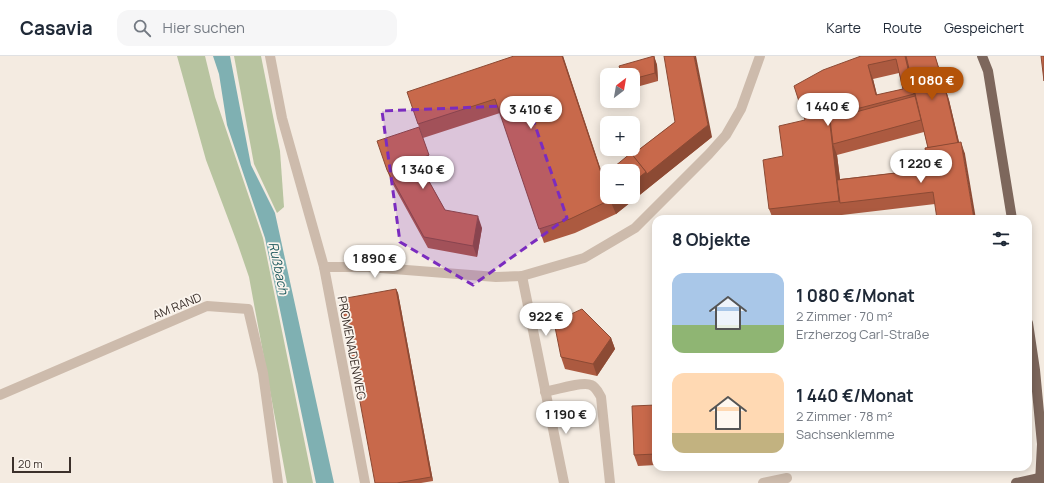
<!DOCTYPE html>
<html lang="de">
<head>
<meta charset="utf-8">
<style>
	body { margin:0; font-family:Manrope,sans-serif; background:#f6f6f7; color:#1f2937; height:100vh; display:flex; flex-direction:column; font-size:15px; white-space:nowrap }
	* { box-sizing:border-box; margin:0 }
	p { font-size:13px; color:#747a83 }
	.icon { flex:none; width:22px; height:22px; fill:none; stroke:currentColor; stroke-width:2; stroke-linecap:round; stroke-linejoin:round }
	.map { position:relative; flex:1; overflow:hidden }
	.details { position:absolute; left:652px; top:159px; width:380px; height:256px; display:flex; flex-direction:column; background:#fff; border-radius:12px; box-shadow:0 2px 10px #0003 }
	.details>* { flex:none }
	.needle { width:26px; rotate:31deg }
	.tools { position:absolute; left:600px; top:12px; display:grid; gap:8px }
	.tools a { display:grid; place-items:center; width:40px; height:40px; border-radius:8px; background:#fff; box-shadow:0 2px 10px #0003; font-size:20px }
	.scale { position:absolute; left:12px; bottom:10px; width:59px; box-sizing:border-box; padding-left:4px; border:2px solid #3b302b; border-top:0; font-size:11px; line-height:14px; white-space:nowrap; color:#3b302b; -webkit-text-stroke:3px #fbf5ee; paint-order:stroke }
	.price { position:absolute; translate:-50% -34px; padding:0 9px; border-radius:14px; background:#fff; color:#222; font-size:13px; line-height:26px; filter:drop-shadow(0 1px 2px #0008) }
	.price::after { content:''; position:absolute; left:50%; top:24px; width:12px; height:9px; margin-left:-6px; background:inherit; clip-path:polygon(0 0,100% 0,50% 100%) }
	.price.active { background:#b45309; color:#fff }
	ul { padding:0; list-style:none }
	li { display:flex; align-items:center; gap:12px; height:100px; padding:0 20px }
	li span { display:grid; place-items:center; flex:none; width:112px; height:80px; border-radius:12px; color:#555 }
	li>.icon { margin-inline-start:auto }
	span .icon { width:48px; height:48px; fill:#fffc; stroke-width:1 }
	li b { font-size:17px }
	h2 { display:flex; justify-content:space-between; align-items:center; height:48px; padding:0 20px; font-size:17px }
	header { display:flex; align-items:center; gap:24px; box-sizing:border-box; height:56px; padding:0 20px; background:#fff; border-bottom:1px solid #e0e1e3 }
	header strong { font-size:19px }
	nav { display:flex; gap:22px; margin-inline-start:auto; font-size:14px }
	.search { width:280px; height:36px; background:#f6f6f7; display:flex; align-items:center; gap:10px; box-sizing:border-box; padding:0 14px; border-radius:12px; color:#747a83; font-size:15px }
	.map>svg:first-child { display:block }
	.green { fill:#b8c4a0 }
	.water { fill:#7fb0b2 }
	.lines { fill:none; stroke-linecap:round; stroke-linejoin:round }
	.minor { stroke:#cdbbac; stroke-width:10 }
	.major { stroke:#7d675c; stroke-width:10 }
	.wall { fill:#ac5a40; fill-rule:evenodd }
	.shaded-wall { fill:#8c4a34 }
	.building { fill:#c8694b; stroke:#8c4a34; fill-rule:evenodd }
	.marked { fill:#7b2cbf; fill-opacity:0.2; stroke:#7b2cbf; stroke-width:3; stroke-dasharray:8 5; stroke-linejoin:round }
	.labels { text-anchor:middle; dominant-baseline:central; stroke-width:3.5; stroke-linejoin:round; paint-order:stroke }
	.street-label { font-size:12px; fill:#3b302b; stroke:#fbf5ee }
	.water-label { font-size:13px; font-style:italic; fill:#1f5a5e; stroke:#fbf5ee }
</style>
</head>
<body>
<header>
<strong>Casavia</strong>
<div class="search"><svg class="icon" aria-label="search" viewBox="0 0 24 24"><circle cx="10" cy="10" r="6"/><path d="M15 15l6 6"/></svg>Hier suchen</div>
<nav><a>Karte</a><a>Route</a><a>Gespeichert</a></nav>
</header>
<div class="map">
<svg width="1044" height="427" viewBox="0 0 1044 427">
	<rect width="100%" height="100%" fill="#f4ebe1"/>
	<g class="green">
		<polygon points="177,0 205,0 215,41 263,182 313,427 287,427 249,221 238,189 206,104"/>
		<polygon points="234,0 261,0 280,95 284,151 277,157 254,108"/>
	</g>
	<polygon class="water" points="213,0 230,0 251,109 275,157 334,427 316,427 265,182 227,69 219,18"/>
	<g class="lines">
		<g class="minor">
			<polyline points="270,0 282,62 324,211 365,427"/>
			<polyline points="324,211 368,211 496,221 522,220 584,202 635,172 709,98 726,79 741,53 760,0"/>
			<polyline points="522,220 564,427"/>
			<path d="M545 336C555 334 583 325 591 329 596 331 598 336 601 341L610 427"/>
			<polyline points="0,339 207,250 248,253 263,317 278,427"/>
			<polyline points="763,427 787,422"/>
		</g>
		<g class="major">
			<polyline points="982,0 988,15 1012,163"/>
			<polyline points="1028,267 1035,314 1042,388 1040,427"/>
			<polyline points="1016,427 1044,421"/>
		</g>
	</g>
	<g class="wall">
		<polygon points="563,0 603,120 632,99 675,66 712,81 616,158 575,177 544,187 500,57 423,82 418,68"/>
		<polygon points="654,0 657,9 658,25 633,32 633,19"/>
		<path d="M861 0H935L949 44 959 87 965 98 935 148 808 163H773L769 153 783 100 805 64ZM899 17 903 33 877 39 873 23ZM924 76 928 92 929 113 840 123 837 99Z"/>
		<polygon points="419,71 433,111 423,114 445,154 482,172 477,201 428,192 391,125 387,114"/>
		<polygon points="396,233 398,237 433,425 421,427 375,427"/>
		<polygon points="611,282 615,293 597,320 565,313 561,301"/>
		<polygon points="656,349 656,409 638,410 634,399"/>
	</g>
	<g class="shaded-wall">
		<polygon points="562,0 563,0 607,133 602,120"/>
		<polygon points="654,0 657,9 658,25 655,17"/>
		<polygon points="694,0 696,0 712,81 616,158 610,144 614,141 633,141 633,126 708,69"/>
		<polygon points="905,0 907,0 925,76 921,64"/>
		<polygon points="935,0 949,44 962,98 959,90"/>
		<polygon points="868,9 873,23 879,47 876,39"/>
		<polygon points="829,60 834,74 833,88 837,99 843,147 840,147 839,145"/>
		<polygon points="961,86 965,98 976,163 974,163"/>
		<polygon points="478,160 482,172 477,201 473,190"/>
		<polygon points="396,233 398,237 433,425 431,421"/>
		<polygon points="611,282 615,293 597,320 593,308"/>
	</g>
	<g class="building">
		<polygon points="514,0 562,0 602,120 607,117 607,141 614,141 610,144 570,163 539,173 495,43 418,68 407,36"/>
		<polygon points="654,0 655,17 633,23 633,19 622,19 619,10"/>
		<polygon points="664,0 694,0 708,69 647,118 646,116 632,99 675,66"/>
		<path d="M861 0H905L914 38 829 60 839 145 769 153 763 104 783 100 779 70 805 64 794 30 823 14ZM896 3 903 33 876 39 868 9Z"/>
		<polygon points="906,0 935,0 946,36 958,87 928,92"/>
		<polygon points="1041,0 1044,0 1044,25"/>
		<polygon points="915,40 921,64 833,88 830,63"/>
		<polygon points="419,71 429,99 417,104 445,154 478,160 473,190 424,181 387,114 377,85"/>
		<polygon points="961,86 974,163 937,163 933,136 840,147 837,124 929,113 925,92"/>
		<polygon points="631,97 646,116 633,126 633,115 609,115"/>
		<polygon points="396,233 431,421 397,427 375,427 341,243"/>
		<polygon points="582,253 611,282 593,308 561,301 554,266"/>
		<polygon points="656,349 656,398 634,399 632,350"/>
	</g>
	<path class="marked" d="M528 49 567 162 473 229 400 186 382 55Z"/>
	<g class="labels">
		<g class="street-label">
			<text transform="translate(177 250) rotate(-22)">AM RAND</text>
			<text transform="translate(352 292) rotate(79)">PROMENADENWEG</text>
		</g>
		<g class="water-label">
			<text transform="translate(279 212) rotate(78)">Rußbach</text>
		</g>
	</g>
</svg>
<div class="tools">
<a><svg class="needle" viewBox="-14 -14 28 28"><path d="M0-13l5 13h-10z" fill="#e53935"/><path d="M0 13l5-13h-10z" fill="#747a83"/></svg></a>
<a>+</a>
<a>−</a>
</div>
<div class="scale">20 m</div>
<b class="price active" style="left:932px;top:45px">1 080 €</b>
<b class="price" style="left:828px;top:71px">1 440 €</b>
<b class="price" style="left:531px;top:74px">3 410 €</b>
<b class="price" style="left:921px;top:128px">1 220 €</b>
<b class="price" style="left:423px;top:134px">1 340 €</b>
<b class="price" style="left:375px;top:223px">1 890 €</b>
<b class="price" style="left:546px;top:281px">922 €</b>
<b class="price" style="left:566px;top:379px">1 190 €</b>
<section class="details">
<h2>8 Objekte<svg class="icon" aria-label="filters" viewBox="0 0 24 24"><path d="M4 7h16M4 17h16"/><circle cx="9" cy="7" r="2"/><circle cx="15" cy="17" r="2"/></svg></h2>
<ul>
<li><span style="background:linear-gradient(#a9c7e8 65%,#8fb573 0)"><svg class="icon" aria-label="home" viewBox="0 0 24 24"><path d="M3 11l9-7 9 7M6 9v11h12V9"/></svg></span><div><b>1 080 €/Monat</b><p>2 Zimmer · 70 m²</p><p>Erzherzog Carl-Straße</p></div></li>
<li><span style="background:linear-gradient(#ffd9b3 75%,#c2b280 0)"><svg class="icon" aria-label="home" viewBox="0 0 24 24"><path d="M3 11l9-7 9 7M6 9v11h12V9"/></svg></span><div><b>1 440 €/Monat</b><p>2 Zimmer · 78 m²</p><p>Sachsenklemme</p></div></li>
</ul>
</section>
</div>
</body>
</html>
